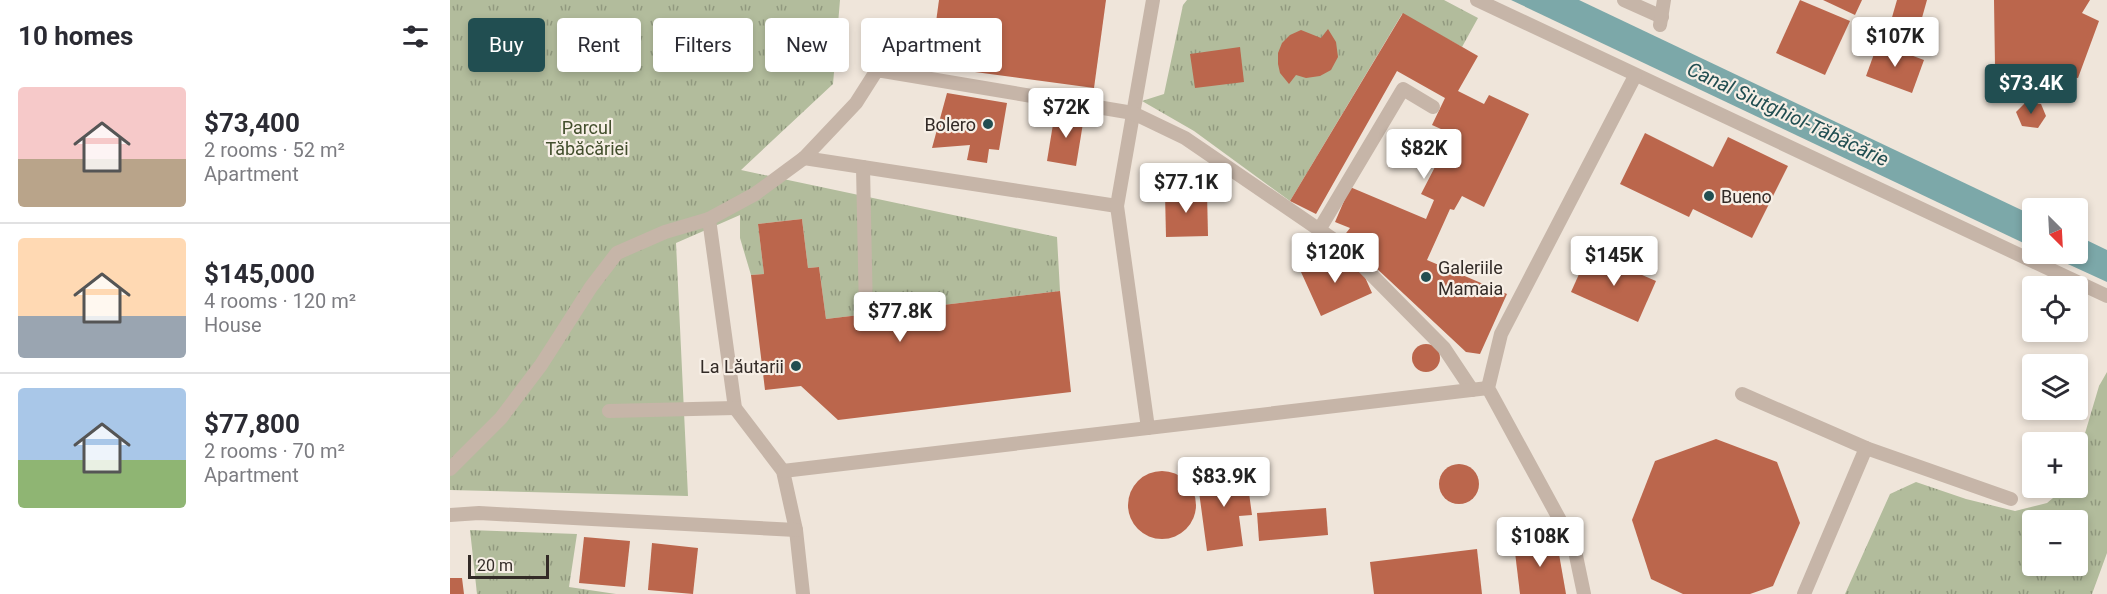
<!DOCTYPE html>
<html lang="en">
<head>
<meta charset="utf-8">
<style>
	body { margin:0; font-family:Roboto,sans-serif; background:#f2f2f3; color:#2b2b33; height:100vh; display:flex; flex-direction:column; font-size:22px; white-space:nowrap }
	* { box-sizing:border-box; margin:0 }
	p { font-size:20px; color:#7c7c81 }
	.icon { flex:none; width:33px; height:33px; fill:none; stroke:currentColor; stroke-width:2; stroke-linecap:round; stroke-linejoin:round }
	.map { position:relative; flex:1; overflow:hidden }
	.drawer { display:flex; flex-direction:column; background:#fff; width:450px }
	.drawer>* { flex:none }
	.hud { position:absolute; left:18px; top:18px; width:570px; height:54px; display:flex; gap:12px }
	.needle { width:39px; rotate:156deg }
	.fabs { position:absolute; left:1572px; top:198px; display:grid; gap:12px }
	.fabs a { display:grid; place-items:center; width:66px; height:66px; border-radius:6px; background:#fff; box-shadow:0 3px 9px #0003; font-size:30px }
	.scale { position:absolute; left:18px; bottom:15px; width:81px; box-sizing:border-box; padding-left:6px; border:3px solid #332b27; border-top:0; font-size:16px; line-height:21px; white-space:nowrap; color:#332b27; -webkit-text-stroke:4px #f7efe6; paint-order:stroke }
	.price { position:absolute; translate:-50% -51px; padding:0 14px; border-radius:6px; background:#fff; color:#222; font-size:20px; line-height:39px; filter:drop-shadow(0 2px 3px #0008) }
	.price::after { content:''; position:absolute; left:50%; top:36px; width:18px; height:14px; margin-left:-9px; background:inherit; clip-path:polygon(0 0,100% 0,50% 100%) }
	.price.selected { background:#214e51; color:#fff }
	ul { padding:0; list-style:none }
	li { display:flex; align-items:center; gap:18px; height:150px; padding:0 18px }
	li+li { border-top:2px solid #e1e1e2 }
	li span { display:grid; place-items:center; flex:none; width:168px; height:120px; border-radius:6px; color:#555 }
	li>.icon { margin-inline-start:auto }
	span .icon { width:72px; height:72px; fill:#fffc; stroke-width:1 }
	li b { font-size:26px }
	h2 { display:flex; justify-content:space-between; align-items:center; height:72px; padding:0 18px; font-size:26px }
	.chip { padding:0 21px; border-radius:6px; background:#fff; box-shadow:0 3px 9px #0003; font-size:21px; line-height:54px }
	.chip.selected { background:#214e51; color:#fff }
	main { display:flex; flex:1; min-height:0 }
	.map>svg:first-child { display:block }
	.grass { fill:url(#grass-tufts); fill-rule:evenodd }
	.water { fill:#7ca8a9 }
	.building { fill:#bb664c }
	.lines { fill:none; stroke-linecap:round; stroke-linejoin:round }
	.service { stroke:#c6b5a8; stroke-width:14 }
	.poi-dot { fill:#214e51; stroke:#f7efe6; stroke-width:2 }
	.labels { text-anchor:middle; dominant-baseline:central; stroke-width:4.5; stroke-linejoin:round; paint-order:stroke }
	.poi-label { font-size:18px; fill:#332b27; stroke:#f7efe6; text-anchor:end }
	.park-label { font-size:18px; fill:#434f2d; stroke:#f7efe6 }
	.water-label { font-size:20px; font-style:italic; fill:#214e51; stroke:#f7efe6 }
</style>
</head>
<body>
<main>
<section class="drawer">
<h2>10 homes<svg class="icon" aria-label="filters" viewBox="0 0 24 24"><path d="M4 7h16M4 17h16"/><circle cx="9" cy="7" r="2"/><circle cx="15" cy="17" r="2"/></svg></h2>
<ul>
<li><span style="background:linear-gradient(#f6c9c9 60%,#b9a48a 0)"><svg class="icon" aria-label="home" viewBox="0 0 24 24"><path d="M3 11l9-7 9 7M6 9v11h12V9"/></svg></span><div><b>$73,400</b><p>2 rooms · 52 m²</p><p>Apartment</p></div></li>
<li><span style="background:linear-gradient(#ffd9b3 65%,#9aa5b1 0)"><svg class="icon" aria-label="home" viewBox="0 0 24 24"><path d="M3 11l9-7 9 7M6 9v11h12V9"/></svg></span><div><b>$145,000</b><p>4 rooms · 120 m²</p><p>House</p></div></li>
<li><span style="background:linear-gradient(#a9c7e8 60%,#8fb573 0)"><svg class="icon" aria-label="home" viewBox="0 0 24 24"><path d="M3 11l9-7 9 7M6 9v11h12V9"/></svg></span><div><b>$77,800</b><p>2 rooms · 70 m²</p><p>Apartment</p></div></li>
</ul>
</section>
<div class="map">
<svg width="1657" height="594" viewBox="0 0 1657 594">
	<defs>
		<pattern id="grass-tufts" width="24" height="20" patternUnits="userSpaceOnUse" patternTransform="scale(1.5)"><rect width="24" height="20" fill="#b2bc9c"/><path d="M3 7l-1-3M5 7V3M7 7l1-3M15 17l-1-3M17 17v-4M19 17l1-3" fill="none" stroke="#91997f"/></pattern>
	</defs>
	<rect width="100%" height="100%" fill="#efe5da"/>
	<g class="grass">
		<polygon points="0,0 390,0 383,84 291,170 607,237 610,291 376,319 369,267 358,268 352,219 308,224 314,274 301,275 290,238 290,215 226,243 238,496 0,490"/>
		<polygon points="737,0 994,0 1028,18 1012,47 952,14 840,201 744,131 692,101 714,94 733,5"/>
		<path d="M1657 372V553L1642 594H1395L1440 494 1466 482 1516 499 1565 511 1597 503 1615 488H1628V457L1649 386ZM1582 520H1628V566H1582Z"/>
		<polygon points="20,530 127,534 119,587 166,594 27,594"/>
	</g>
	<g class="water">
		<polygon points="1061,0 1129,0 1582,215 1582,247"/>
		<polygon points="1628,236 1657,250 1657,282 1596,254 1628,254"/>
	</g>
	<g class="building">
		<polygon points="489,0 656,0 644,88 480,66"/>
		<polygon points="1350,0 1400,21 1375,75 1326,53"/>
		<polygon points="1373,0 1412,0 1405,15"/>
		<polygon points="1447,0 1477,0 1464,46 1436,38"/>
		<polygon points="1544,0 1640,0 1632,13 1649,21 1628,78 1545,66"/>
		<polygon points="953,13 1028,56 1008,91 1034,104 1039,95 1079,114 1034,207 1012,196 1004,210 1000,209 977,260 1057,294 1030,354 1016,352 893,237 900,228 885,222 900,187 976,219 984,200 971,194 1002,134 982,125 995,98 947,71 866,214 840,201"/>
		<polygon points="878,29 886,42 888,57 881,70 870,76 856,78 846,75 839,84 830,73 828,64 828,53 832,43 840,35 851,30 871,38"/>
		<polygon points="1428,43 1474,60 1462,93 1416,76"/>
		<polygon points="790,47 794,82 745,88 740,54"/>
		<polygon points="497,93 557,103 549,150 539,149 537,163 517,160 520,145 482,148"/>
		<polygon points="1576,102 1591,104 1596,116 1588,128 1572,126 1566,112"/>
		<polygon points="605,112 634,117 626,166 597,161"/>
		<polygon points="1195,133 1263,167 1278,137 1338,166 1302,238 1243,209 1239,217 1170,184"/>
		<polygon points="757,192 758,236 716,237 715,193"/>
		<polygon points="352,219 358,268 369,267 376,319 610,291 621,392 388,420 351,386 315,390 301,275 314,274 308,224"/>
		<polygon points="883,249 891,266 900,271 910,266 922,293 871,316 851,272 874,262 870,255"/>
		<polygon points="1139,252 1206,281 1188,322 1121,292"/>
		<circle cx="976" cy="358" r="14"/>
		<polygon points="1266,439 1327,462 1350,523 1323,586 1300,594 1233,594 1201,579 1182,520 1205,461"/>
		<circle cx="1009" cy="484" r="20"/>
		<polygon points="796,471 802,515 789,516 793,546 757,551 747,477"/>
		<circle cx="712" cy="505" r="34"/>
		<polygon points="876,508 878,535 809,541 807,513"/>
		<polygon points="134,537 180,541 175,587 129,583"/>
		<polygon points="1106,537 1116,594 1070,594 1064,544"/>
		<polygon points="202,543 248,548 243,594 198,590"/>
		<polygon points="1027,549 1032,594 924,594 920,562"/>
		<polygon points="0,578 12,578 14,594 0,594"/>
	</g>
	<g class="lines">
		<g class="service">
			<polyline points="1027,0 1657,296"/>
			<polyline points="1174,0 1212,17"/>
			<polyline points="1210,25 1214,0"/>
			<polyline points="354,158 667,206"/>
			<polyline points="413,167 416,314"/>
			<polyline points="259,219 285,408 333,471 346,530 353,594"/>
			<polyline points="869,230 953,89 983,107"/>
			<polyline points="1292,394 1416,448 1561,499"/>
			<polyline points="159,411 285,408"/>
			<polyline points="698,428 667,206 703,0"/>
			<polyline points="0,469 51,418 91,365 141,287 167,253 215,232 259,219 305,194 354,158 406,103 427,70 683,113 735,138 893,246 994,348 1022,390"/>
			<polyline points="333,471 1038,388"/>
			<polyline points="0,515 29,513 346,530"/>
			<polyline points="1134,594 1124,546 1038,388 1051,334 1185,76"/>
			<polyline points="1354,594 1416,448"/>
		</g>
	</g>
	<g class="poi-dot">
		<circle cx="538" cy="124" r="6"/>
		<circle cx="1259" cy="196" r="6"/>
		<circle cx="976" cy="277" r="6"/>
		<circle cx="346" cy="366" r="6"/>
	</g>
	<g class="labels">
		<g class="poi-label">
			<text x="526" y="124">Bolero</text>
			<text x="1271" y="196" text-anchor="start">Bueno</text>
			<text x="988" y="267" text-anchor="start">Galeriile<tspan x="988" dy="21">Mamaia</tspan></text>
			<text x="334" y="366">La Lăutarii</text>
		</g>
		<g class="park-label">
			<text x="137" y="127">Parcul<tspan x="137" dy="21">Tăbăcăriei</tspan></text>
		</g>
		<g class="water-label">
			<text transform="translate(1338 114) rotate(25)">Canal Siutghiol-Tăbăcărie</text>
		</g>
	</g>
</svg>
<div class="fabs">
<a><svg class="needle" viewBox="-14 -14 28 28"><path d="M0-13l5 13h-10z" fill="#e53935"/><path d="M0 13l5-13h-10z" fill="#7c7c81"/></svg></a>
<a><svg class="icon" aria-label="locate" viewBox="0 0 24 24"><circle cx="12" cy="12" r="6"/><path d="M12 2v4M12 18v4M2 12h4M18 12h4"/></svg></a>
<a><svg class="icon" aria-label="layers" viewBox="0 0 24 24"><path d="M12 4l9 5-9 5-9-5zM3 14l9 5 9-5"/></svg></a>
<a>+</a>
<a>−</a>
</div>
<div class="scale">20 m</div>
<b class="price" style="left:1445px;top:68px">$107K</b>
<b class="price selected" style="left:1581px;top:115px">$73.4K</b>
<b class="price" style="left:616px;top:139px">$72K</b>
<b class="price" style="left:974px;top:180px">$82K</b>
<b class="price" style="left:736px;top:214px">$77.1K</b>
<b class="price" style="left:885px;top:284px">$120K</b>
<b class="price" style="left:1164px;top:287px">$145K</b>
<b class="price" style="left:450px;top:343px">$77.8K</b>
<b class="price" style="left:774px;top:508px">$83.9K</b>
<b class="price" style="left:1090px;top:568px">$108K</b>
<div class="hud">
<a class="chip selected">Buy</a>
<a class="chip">Rent</a>
<a class="chip">Filters</a>
<a class="chip">New</a>
<a class="chip">Apartment</a>
</div>
</div>
</main>
</body>
</html>
